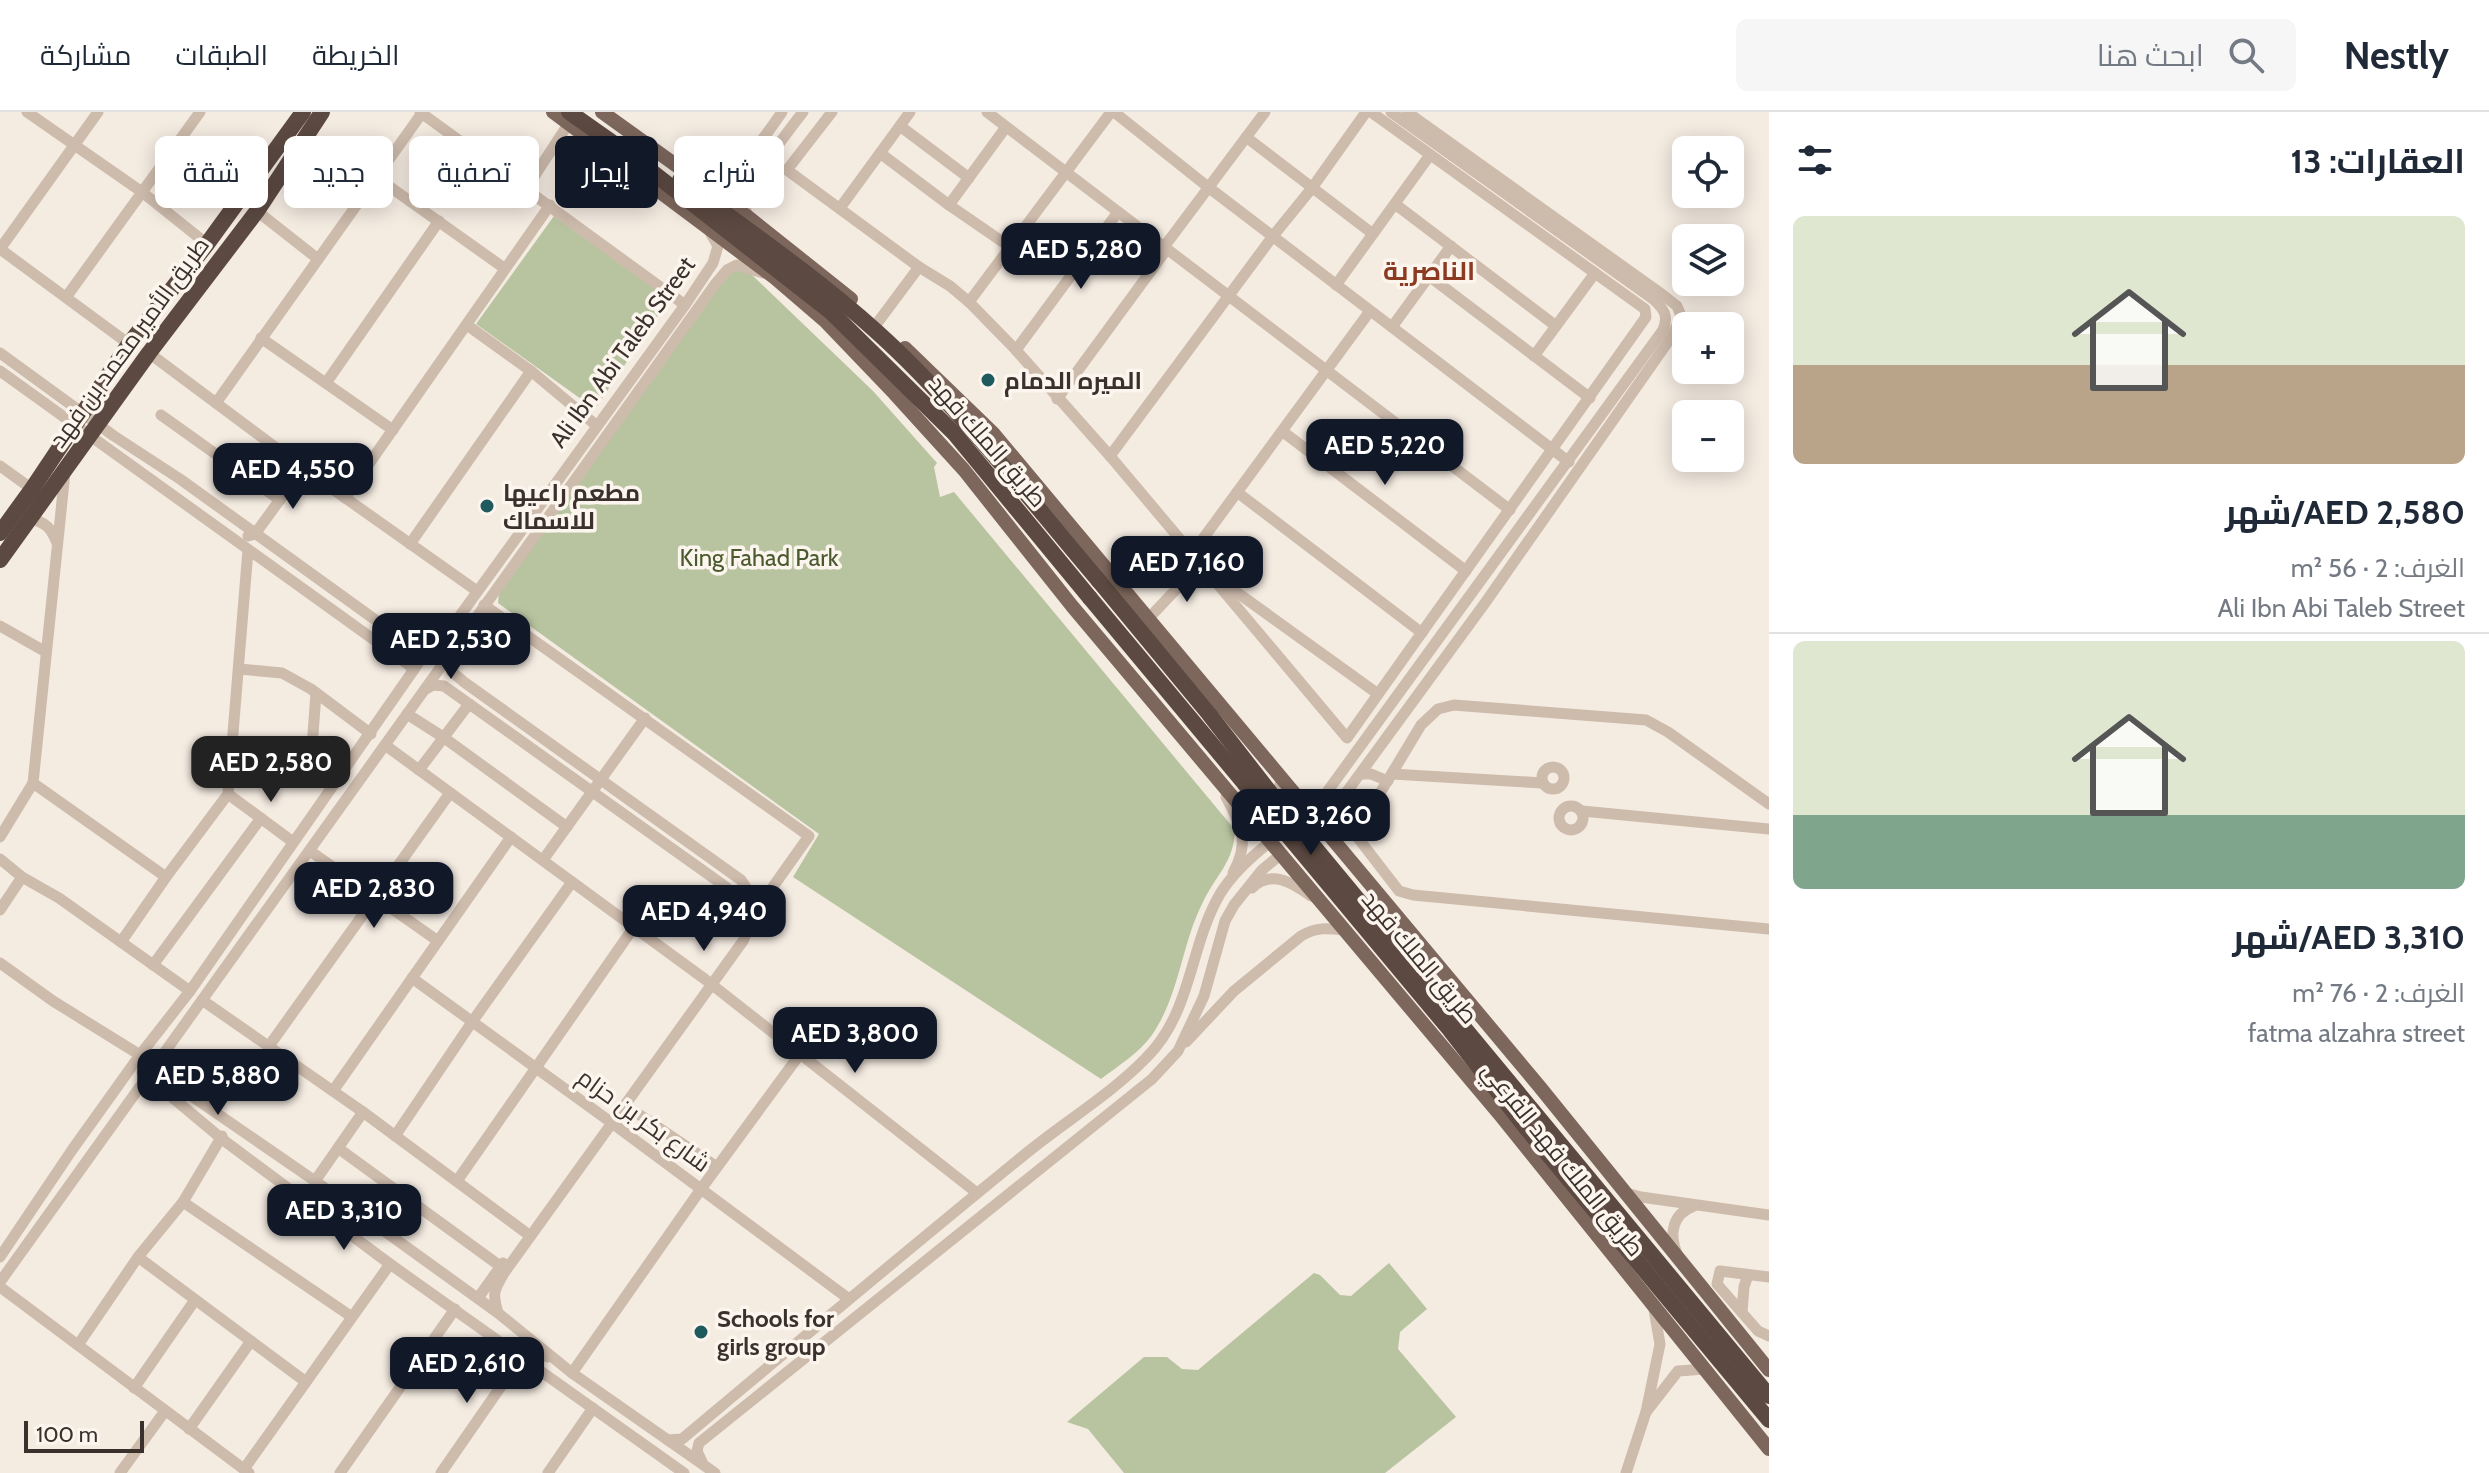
<!DOCTYPE html>
<html lang="ar">
<head>
<meta charset="utf-8">
<style>
	body { margin:0; font-family:Cabin,Cairo,sans-serif; background:#f6f6f7; color:#1f2937; direction:rtl; height:100vh; display:flex; flex-direction:column; font-size:30px; white-space:nowrap }
	* { box-sizing:border-box; margin:0 }
	p { font-size:26px; color:#747a83 }
	.icon { flex:none; width:44px; height:44px; fill:none; stroke:currentColor; stroke-width:2; stroke-linecap:round; stroke-linejoin:round }
	.map { position:relative; flex:1; overflow:hidden; direction:ltr }
	.drawer { display:flex; flex-direction:column; background:#fff; width:720px }
	.drawer>* { flex:none }
	.guide { position:absolute; left:24px; top:24px; width:760px; height:72px; direction:rtl; display:flex; gap:16px }
	.fabs { position:absolute; left:1672px; top:24px; display:grid; gap:16px }
	.fabs a { display:grid; place-items:center; width:72px; height:72px; border-radius:12px; background:#fff; box-shadow:0 4px 20px #0003; font-size:40px }
	.scale { position:absolute; left:24px; bottom:20px; width:120px; box-sizing:border-box; padding-left:8px; border:4px solid #3b302b; border-top:0; font-size:22px; line-height:28px; white-space:nowrap; color:#3b302b; -webkit-text-stroke:6px #fbf5ee; paint-order:stroke }
	.price { position:absolute; translate:-50% -68px; padding:0 18px; border-radius:16px; background:#111827; color:#fff; font-size:26px; line-height:52px; filter:drop-shadow(0 2px 4px #0008) }
	.price::after { content:''; position:absolute; left:50%; top:48px; width:24px; height:18px; margin-left:-12px; background:inherit; clip-path:polygon(0 0,100% 0,50% 100%) }
	.price.on { background:#222; color:#fff }
	ul { padding:0; list-style:none }
	li { display:grid; align-content:center; gap:16px; height:424px; padding:0 24px }
	li+li { border-top:2px solid #e0e1e3 }
	li span { display:grid; place-items:center; height:248px; border-radius:12px; color:#555 }
	li>.icon { margin-inline-start:auto }
	span .icon { width:144px; height:144px; fill:#fffc; stroke-width:1 }
	li b { font-size:34px }
	h2 { display:flex; justify-content:space-between; align-items:center; height:96px; padding:0 24px; font-size:34px }
	.pill { padding:0 28px; border-radius:12px; background:#fff; box-shadow:0 4px 20px #0003; font-size:28px; line-height:72px }
	.pill.on { background:#111827; color:#fff }
	header { display:flex; align-items:center; gap:48px; box-sizing:border-box; height:112px; padding:0 40px; background:#fff; border-bottom:2px solid #e0e1e3 }
	header strong { font-size:38px }
	nav { display:flex; gap:44px; margin-inline-start:auto; font-size:28px }
	.search { width:560px; height:72px; background:#f6f6f7; display:flex; align-items:center; gap:20px; box-sizing:border-box; padding:0 28px; border-radius:12px; color:#747a83; font-size:30px }
	main { display:flex; flex:1; min-height:0 }
	.map>svg:first-child { display:block }
	.green { fill:#b8c4a0 }
	.lines { fill:none; stroke-linecap:round; stroke-linejoin:round }
	.minor { stroke:#cdbbac; stroke-width:11 }
	.major { stroke:#7d675c; stroke-width:14 }
	.highway { stroke:#5c4a42; stroke-width:16 }
	.highway-bridge { stroke:#5c4a42; stroke-width:16 }
	.poi-dot { fill:#1f5a5e; stroke:#fbf5ee; stroke-width:3 }
	.labels { text-anchor:middle; dominant-baseline:central; stroke-width:7; stroke-linejoin:round; paint-order:stroke }
	.street-label { font-size:24px; fill:#3b302b; stroke:#fbf5ee }
	.poi-label { font-size:24px; font-weight:bold; fill:#3b302b; stroke:#fbf5ee; text-anchor:start }
	.park-label { font-size:24px; fill:#4a5a2e; stroke:#fbf5ee }
	.neighbourhood-label { font-size:26px; font-weight:bold; fill:#8c3b22; stroke:#fbf5ee }
</style>
</head>
<body>
<header>
<strong>Nestly</strong>
<div class="search"><svg class="icon" aria-label="search" viewBox="0 0 24 24"><circle cx="10" cy="10" r="6"/><path d="M15 15l6 6"/></svg>ابحث هنا</div>
<nav><a>الخريطة</a><a>الطبقات</a><a>مشاركة</a></nav>
</header>
<main>
<section class="drawer">
<h2>العقارات: 13<svg class="icon" aria-label="filters" viewBox="0 0 24 24"><path d="M4 7h16M4 17h16"/><circle cx="9" cy="7" r="2"/><circle cx="15" cy="17" r="2"/></svg></h2>
<ul>
<li><span style="background:linear-gradient(#dfe7d0 60%,#b9a48a 0)"><svg class="icon" aria-label="home" viewBox="0 0 24 24"><path d="M3 11l9-7 9 7M6 9v11h12V9"/></svg></span><div><b>AED 2,580/شهر</b><p>الغرف: 2 · 56 m²</p><p>Ali Ibn Abi Taleb Street</p></div></li>
<li><span style="background:linear-gradient(#dfe7d0 70%,#7fa58c 0)"><svg class="icon" aria-label="home" viewBox="0 0 24 24"><path d="M3 11l9-7 9 7M6 9v11h12V9"/></svg></span><div><b>AED 3,310/شهر</b><p>الغرف: 2 · 76 m²</p><p>fatma alzahra street</p></div></li>
</ul>
</section>
<div class="map">
<svg width="1769" height="1361" viewBox="0 0 1769 1361">
	<rect width="100%" height="100%" fill="#f4ebe1"/>
	<g class="green">
		<polygon points="554,104 669,187 595,297 476,212"/>
		<path d="M734 157 751 162 873 279 937 351 934 355 940 385 954 380 1235 718C1234 750 1216 763 1203 790 1181 833 1180 882 1152 923 1139 941 1118 954 1101 967L793 765 819 722 498 491 499 480 730 160Z"/>
		<polygon points="1389,1151 1427,1197 1400,1220 1398,1237 1456,1305 1385,1361 1124,1361 1088,1317 1067,1310 1144,1245 1167,1245 1182,1257 1198,1258 1314,1161 1320,1163 1340,1183 1351,1184"/>
	</g>
	<g class="lines">
		<g class="minor">
			<polyline points="27,0 142,80 207,132"/>
			<polyline points="420,0 685,193"/>
			<polyline points="832,0 787,58 919,155 950,174 969,190 1015,237 1110,344 1347,626 1646,205 1645,197 1371,0"/>
			<polyline points="987,0 1510,398"/>
			<polyline points="1114,0 1208,75 1569,350"/>
			<polyline points="900,14 969,66"/>
			<polyline points="1246,25 1373,122"/>
			<polyline points="880,41 949,93 1010,135"/>
			<polyline points="376,65 504,156"/>
			<path d="M699 69 707 73C741 60 762 29 782 0"/>
			<polyline points="526,77 569,11"/>
			<polyline points="1395,92 1556,214"/>
			<polyline points="949,93 1006,15"/>
			<polyline points="840,96 910,0"/>
			<polyline points="257,99 318,147"/>
			<path d="M748 105C747 101 745 97 745 93 745 74 790 17 803 0"/>
			<polyline points="1164,135 1265,0"/>
			<polyline points="0,137 98,0"/>
			<polyline points="0,137 129,232"/>
			<polyline points="1429,164 1590,286"/>
			<polyline points="1336,173 1430,43"/>
			<polyline points="67,184 200,0"/>
			<polyline points="969,190 1111,0"/>
			<polyline points="878,210 919,155"/>
			<polyline points="467,213 531,259 597,314"/>
			<polyline points="1392,215 1451,134"/>
			<polyline points="261,226 393,318"/>
			<polyline points="1016,238 1118,100"/>
			<polyline points="0,241 114,324 180,367 424,543"/>
			<polyline points="149,241 303,356 477,479"/>
			<polyline points="1534,244 1595,161"/>
			<polyline points="0,259 409,553 413,559"/>
			<polyline points="326,271 439,109"/>
			<polyline points="1057,287 1167,137"/>
			<polyline points="216,291 422,1"/>
			<polyline points="161,303 280,388"/>
			<polyline points="1282,319 1466,459"/>
			<polyline points="1110,344 1273,124 1312,76 1366,0"/>
			<polyline points="0,354 32,377"/>
			<polyline points="65,360 33,671 166,765"/>
			<polyline points="1237,380 1422,521"/>
			<polyline points="345,386 550,93"/>
			<path d="M30 407C46 410 51 416 57 431"/>
			<polyline points="248,424 255,422 303,356"/>
			<polyline points="410,432 531,259"/>
			<polyline points="1191,443 1370,199"/>
			<polyline points="484,493 809,724 755,800"/>
			<polyline points="1149,506 1199,453 1378,582"/>
			<polyline points="0,514 46,540"/>
			<path d="M450 541 451 559 464 570 741 768C760 794 755 802 743 829L504 1161C494 1178 492 1181 498 1201"/>
			<polyline points="239,557 282,561 311,577 371,622"/>
			<polyline points="426,577 433,573 444,574 726,775 746,796 746,811 743,815"/>
			<polyline points="316,581 312,636 343,661"/>
			<polyline points="407,602 443,625 567,715"/>
			<polyline points="385,633 706,868 977,1081"/>
			<circle cx="1553" cy="666" r="11"/>
			<polyline points="419,658 469,592"/>
			<polyline points="1361,662 1371,662 1388,669"/>
			<polyline points="1392,662 1543,671"/>
			<polyline points="228,682 293,730"/>
			<path d="M1226 685C1242 714 1250 730 1233 761"/>
			<path d="M1239 692 1257 697C1271 690 1279 683 1281 667"/>
			<polyline points="1769,692 1668,620 1646,608 1454,593 1438,597 1421,613 1359,716 1358,726 1399,779 1413,783 1769,817"/>
			<circle cx="1571" cy="706" r="12"/>
			<polyline points="1582,699 1769,717"/>
			<path d="M1311 702 1663 218C1669 204 1664 197 1653 187L1391 0"/>
			<polyline points="1321,715 1485,491 1672,224 1681,204 1677,194 1663,183 1407,0"/>
			<polyline points="0,725 33,671"/>
			<polyline points="310,739 438,829"/>
			<polyline points="0,747 22,765 59,786 190,879"/>
			<polyline points="543,748 645,606"/>
			<path d="M1252 776C1271 757 1293 771 1311 784"/>
			<polyline points="0,798 22,765"/>
			<polyline points="121,830 166,765 228,682 248,438"/>
			<polyline points="0,851 53,889 140,943 180,976 315,1069 498,1201 572,1261 715,1361"/>
			<polyline points="153,853 261,706"/>
			<polyline points="412,866 612,1011 849,1187"/>
			<polyline points="202,888 363,1000 525,1120"/>
			<path d="M1186 930 1234 879 1301 824C1316 815 1327 816 1344 818"/>
			<polyline points="269,934 450,681"/>
			<polyline points="142,960 222,1027 390,1152 684,1361"/>
			<polyline points="333,979 511,725"/>
			<polyline points="625,993 717,1055"/>
			<polyline points="395,1024 472,910 572,770"/>
			<polyline points="338,1036 500,1154"/>
			<polyline points="315,1069 363,1000"/>
			<polyline points="457,1069 634,815"/>
			<polyline points="1626,1081 1641,1085 1769,1103"/>
			<polyline points="183,1090 352,1205"/>
			<path d="M1677 1142C1669 1122 1672 1102 1694 1094"/>
			<polyline points="0,1145 72,1038 140,943 190,879 424,543 438,534 685,193 713,151 718,134 711,122"/>
			<polyline points="138,1145 306,1270"/>
			<polyline points="1769,1165 1720,1159 1717,1172 1758,1219 1769,1224"/>
			<polyline points="0,1170 716,171 727,158 737,153 763,161"/>
			<polyline points="0,1175 249,1361"/>
			<polyline points="478,1186 503,1151"/>
			<polyline points="1653,1192 1660,1232 1646,1300 1678,1259 1705,1257"/>
			<polyline points="1742,1200 1744,1175 1748,1163"/>
			<polyline points="78,1233 138,1145 183,1090 222,1024"/>
			<polyline points="572,1261 701,1077 800,942"/>
			<polyline points="134,1276 195,1188"/>
			<polyline points="189,1317 251,1229"/>
			<path d="M668 1328 682 1327C793 1234 905 1140 1018 1048 1059 1013 1108 985 1146 946 1192 901 1189 835 1220 782 1232 762 1252 744 1270 730"/>
			<polyline points="703,1352 697,1339 699,1331 1152,967 1178,939 1204,884 1225,809 1234,793 1262,758 1280,743"/>
			<polyline points="244,1357 390,1152"/>
			<polyline points="120,1361 165,1299"/>
			<polyline points="340,1361 455,1197"/>
			<polyline points="441,1361 522,1244 528,1239 548,1245"/>
			<polyline points="548,1361 593,1296"/>
			<polyline points="1626,1361 1646,1300"/>
		</g>
		<g class="major">
			<polyline points="553,0 775,166 825,209 894,281 964,358 1072,494 1501,1004 1769,1337"/>
			<polyline points="602,0 748,105 851,187"/>
			<polyline points="905,236 993,321 1539,974 1769,1258"/>
		</g>
		<g class="highway">
			<polyline points="569,0 633,45 831,200 954,321 1090,486"/>
			<path d="M680 68C746 117 816 165 877 220 957 292 1029 387 1099 469"/>
			<polyline points="0,421 32,377 129,232 207,132 303,0"/>
			<polyline points="0,448 149,241 257,99 322,0"/>
		</g>
		<g class="highway-bridge">
			<polyline points="1099,469 1209,602 1282,696 1769,1284"/>
			<polyline points="1090,486 1450,918 1527,1017 1769,1308"/>
		</g>
	</g>
	<g class="poi-dot">
		<circle cx="988" cy="268" r="8"/>
		<circle cx="487" cy="394" r="8"/>
		<circle cx="701" cy="1220" r="8"/>
	</g>
	<g class="labels">
		<g class="street-label">
			<text transform="translate(129 230) rotate(-54)">طريق الأمير محمد بن فهد</text>
			<text transform="translate(622 240) rotate(-54)">Ali Ibn Abi Taleb Street</text>
			<text transform="translate(988 329) rotate(49)">طريق الملك فهد</text>
			<text transform="translate(1420 845) rotate(50)">طريق الملك فهد</text>
			<text transform="translate(644 1008) rotate(36)">شارع بكر بن حزام</text>
			<text transform="translate(1563 1047) rotate(51)">طريق الملك فهد الفرعي</text>
		</g>
		<g class="poi-label">
			<text x="1004" y="268">الميره الدمام</text>
			<text x="503" y="380">مطعم راعيها<tspan x="503" dy="28">للاسماك</tspan></text>
			<text x="717" y="1206">Schools for<tspan x="717" dy="28">girls group</tspan></text>
		</g>
		<g class="park-label">
			<text x="759" y="445">King Fahad Park</text>
		</g>
		<g class="neighbourhood-label">
			<text x="1429" y="159">الناصرية</text>
		</g>
	</g>
</svg>
<div class="fabs">
<a><svg class="icon" aria-label="locate" viewBox="0 0 24 24"><circle cx="12" cy="12" r="6"/><path d="M12 2v4M12 18v4M2 12h4M18 12h4"/></svg></a>
<a><svg class="icon" aria-label="layers" viewBox="0 0 24 24"><path d="M12 4l9 5-9 5-9-5zM3 14l9 5 9-5"/></svg></a>
<a>+</a>
<a>−</a>
</div>
<div class="scale">100 m</div>
<b class="price" style="left:1081px;top:179px">AED 5,280</b>
<b class="price" style="left:1385px;top:375px">AED 5,220</b>
<b class="price" style="left:293px;top:399px">AED 4,550</b>
<b class="price" style="left:1187px;top:492px">AED 7,160</b>
<b class="price" style="left:451px;top:569px">AED 2,530</b>
<b class="price on" style="left:271px;top:692px">AED 2,580</b>
<b class="price" style="left:1311px;top:745px">AED 3,260</b>
<b class="price" style="left:374px;top:818px">AED 2,830</b>
<b class="price" style="left:704px;top:841px">AED 4,940</b>
<b class="price" style="left:855px;top:963px">AED 3,800</b>
<b class="price" style="left:218px;top:1005px">AED 5,880</b>
<b class="price" style="left:344px;top:1140px">AED 3,310</b>
<b class="price" style="left:467px;top:1293px">AED 2,610</b>
<div class="guide">
<a class="pill">شراء</a>
<a class="pill on">إيجار</a>
<a class="pill">تصفية</a>
<a class="pill">جديد</a>
<a class="pill">شقة</a>
</div>
</div>
</main>
</body>
</html>
